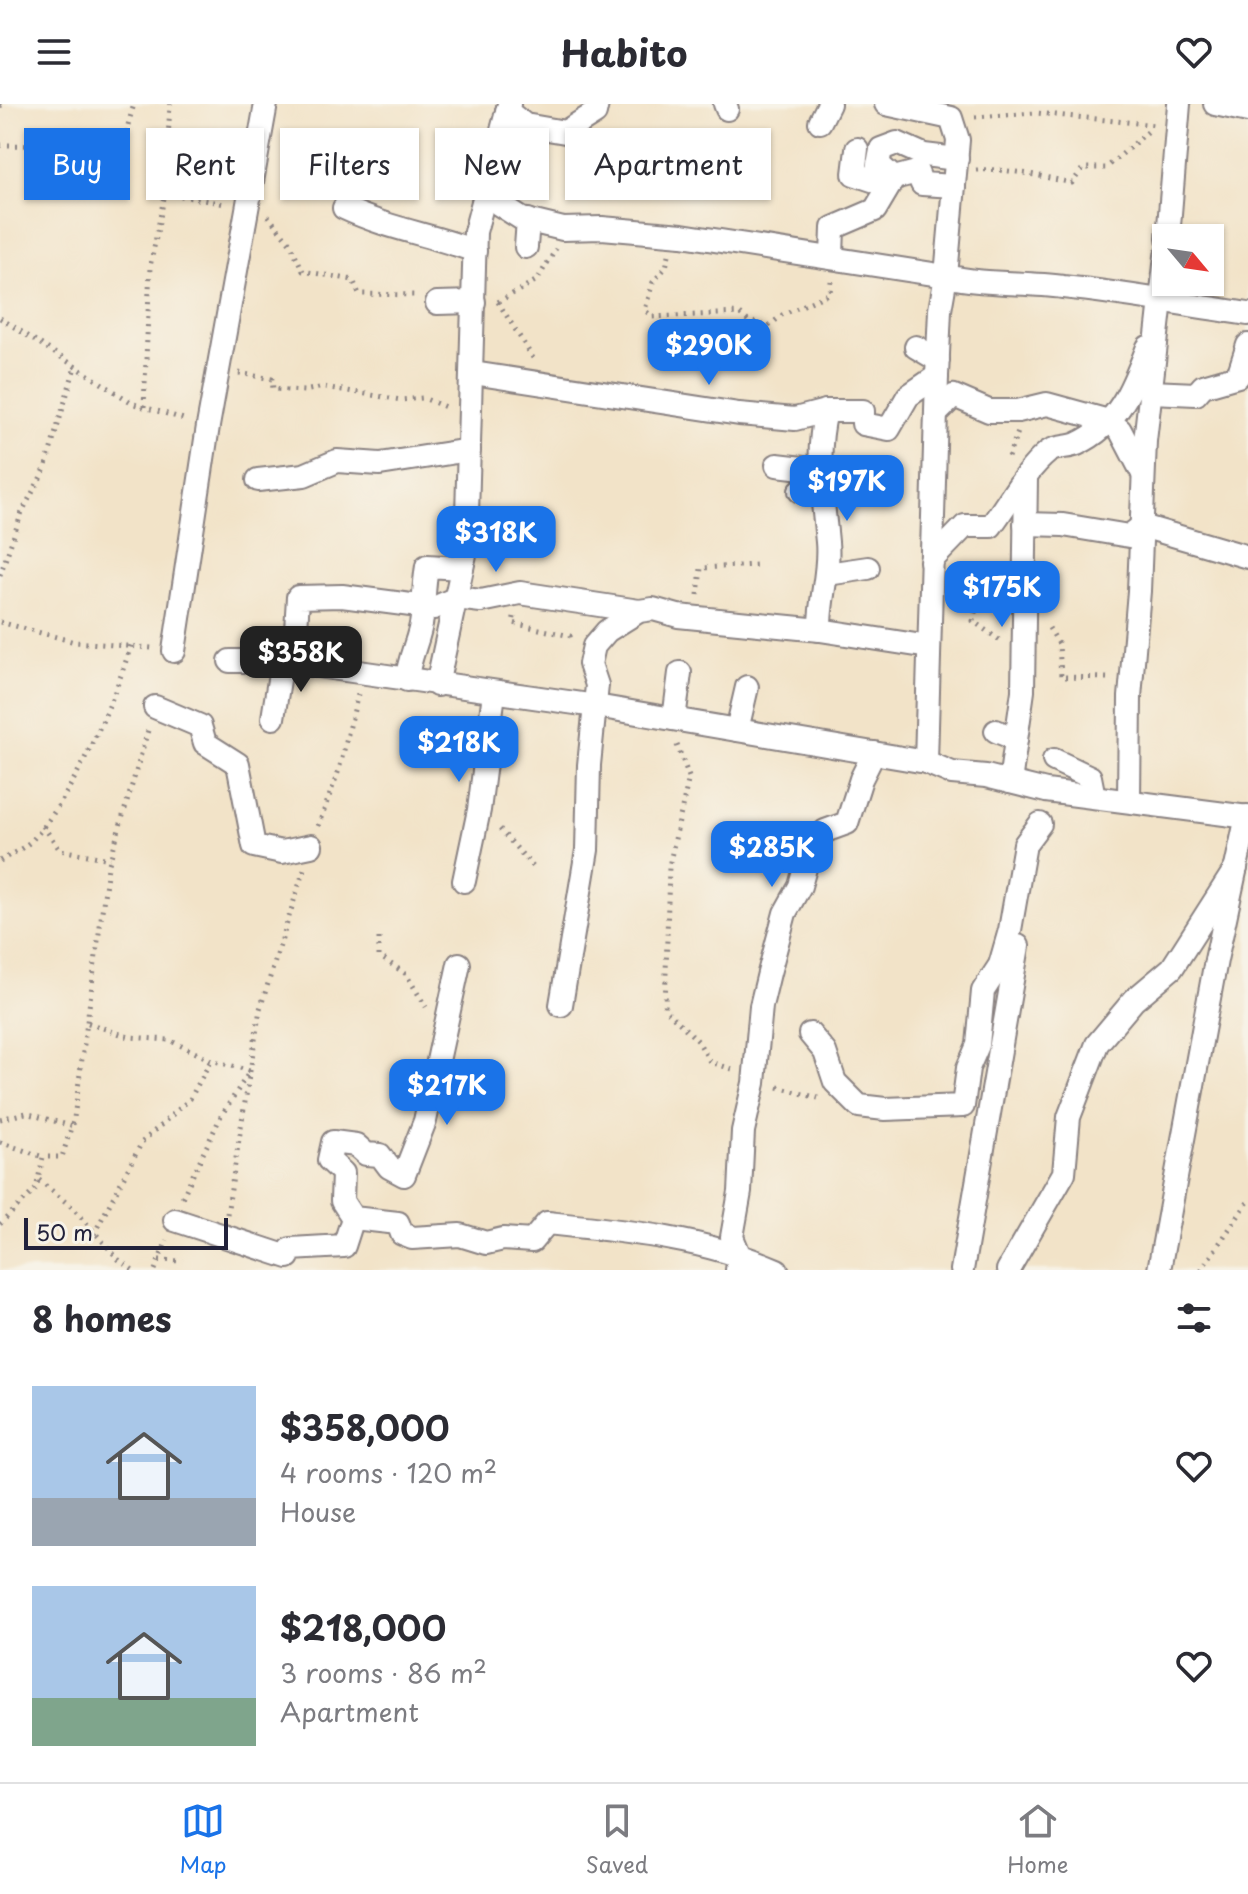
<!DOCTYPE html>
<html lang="en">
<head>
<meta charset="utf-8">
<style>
	body { margin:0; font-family:"Playpen Sans",sans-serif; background:#f7f7f7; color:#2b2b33; height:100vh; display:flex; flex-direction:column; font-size:30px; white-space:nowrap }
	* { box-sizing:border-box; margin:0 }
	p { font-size:26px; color:#7c7c81 }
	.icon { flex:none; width:44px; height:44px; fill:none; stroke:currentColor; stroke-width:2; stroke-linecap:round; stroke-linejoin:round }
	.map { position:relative; height:1166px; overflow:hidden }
	.drawer { display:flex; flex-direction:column; background:#fff; flex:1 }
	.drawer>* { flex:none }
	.banner { position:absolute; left:24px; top:24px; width:800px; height:72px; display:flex; gap:16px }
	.needle { width:52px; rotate:119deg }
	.fabs { position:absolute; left:1152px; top:120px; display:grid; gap:16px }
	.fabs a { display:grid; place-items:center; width:72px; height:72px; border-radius:0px; background:#fff; box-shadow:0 2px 6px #0004; font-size:40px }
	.scale { position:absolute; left:24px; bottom:20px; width:204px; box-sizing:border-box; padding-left:8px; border:4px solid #22223b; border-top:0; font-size:22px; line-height:28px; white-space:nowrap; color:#22223b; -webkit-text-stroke:6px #f7f3e8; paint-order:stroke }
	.price { position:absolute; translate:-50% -68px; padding:0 18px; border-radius:16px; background:#1a73e8; color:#fff; font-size:26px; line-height:52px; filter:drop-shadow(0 2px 4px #0008) }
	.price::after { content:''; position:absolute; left:50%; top:48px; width:24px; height:18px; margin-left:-12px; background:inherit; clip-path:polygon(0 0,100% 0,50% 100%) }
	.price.selected { background:#222; color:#fff }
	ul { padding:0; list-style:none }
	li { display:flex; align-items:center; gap:24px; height:200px; padding:0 32px }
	li span { display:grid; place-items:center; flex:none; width:224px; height:160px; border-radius:0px; color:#555 }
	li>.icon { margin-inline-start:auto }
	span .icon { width:96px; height:96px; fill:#fffc; stroke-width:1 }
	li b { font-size:34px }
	h2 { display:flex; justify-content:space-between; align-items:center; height:96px; padding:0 32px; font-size:34px }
	.pill { padding:0 28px; border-radius:0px; background:#fff; box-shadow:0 2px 6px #0004; font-size:28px; line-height:72px }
	.pill.selected { background:#1a73e8; color:#fff }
	header { display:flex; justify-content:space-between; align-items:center; height:104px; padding:0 32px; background:#fff; font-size:36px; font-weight:700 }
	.tab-bar { display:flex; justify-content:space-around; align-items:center; height:112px; border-top:2px solid #e1e1e2; background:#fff; font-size:22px; color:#7c7c81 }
	.tab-bar a { display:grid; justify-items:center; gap:4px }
	.tab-bar .selected { color:#1a73e8 }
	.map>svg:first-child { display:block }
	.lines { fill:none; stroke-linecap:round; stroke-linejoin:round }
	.minor-casing { stroke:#8a8282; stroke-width:26 }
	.path { stroke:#8a8282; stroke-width:5; stroke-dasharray:2 6; stroke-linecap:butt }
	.minor { stroke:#fff; stroke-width:22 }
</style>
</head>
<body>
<header><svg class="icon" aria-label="menu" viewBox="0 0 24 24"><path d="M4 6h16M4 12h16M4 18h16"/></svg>Habito<svg class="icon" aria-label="heart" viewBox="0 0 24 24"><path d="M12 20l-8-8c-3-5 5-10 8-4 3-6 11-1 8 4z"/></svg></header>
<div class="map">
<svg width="1248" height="1166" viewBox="0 0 1248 1166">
	<rect width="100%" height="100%" fill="#f7f3e8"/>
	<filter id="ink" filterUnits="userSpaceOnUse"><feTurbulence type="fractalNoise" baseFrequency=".0125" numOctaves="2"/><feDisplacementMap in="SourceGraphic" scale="16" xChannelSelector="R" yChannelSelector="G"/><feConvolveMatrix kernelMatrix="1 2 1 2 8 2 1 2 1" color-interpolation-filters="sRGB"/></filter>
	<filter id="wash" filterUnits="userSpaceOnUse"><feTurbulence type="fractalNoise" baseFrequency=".006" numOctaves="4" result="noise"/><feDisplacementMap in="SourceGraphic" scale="32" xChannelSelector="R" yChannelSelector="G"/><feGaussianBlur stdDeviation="1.8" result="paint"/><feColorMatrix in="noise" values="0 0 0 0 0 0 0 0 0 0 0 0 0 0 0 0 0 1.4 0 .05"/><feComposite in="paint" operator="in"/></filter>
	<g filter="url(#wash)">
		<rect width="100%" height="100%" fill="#f2e3c8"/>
	</g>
	<g filter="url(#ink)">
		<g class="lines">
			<g class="minor-casing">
				<g id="minor">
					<polyline points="725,0 727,5"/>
					<polyline points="1215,0 1248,7"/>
					<polyline points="507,7 525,21 565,28 595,9 597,0"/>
					<polyline points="820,18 829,0"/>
					<polyline points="857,45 854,70 875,77 881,45 897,39 924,51 957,55"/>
					<polyline points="894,74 917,68 922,80 954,82"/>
					<polyline points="487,86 500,101 522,115 563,125 602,124 682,131 946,172 958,36 951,14 886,0"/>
					<path d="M344 104C389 125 429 130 475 147"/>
					<polyline points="1168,134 1179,0"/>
					<polyline points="526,143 528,116"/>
					<polyline points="832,152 833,124 875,106 894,74 878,60"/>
					<polyline points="437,199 474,198"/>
					<path d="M1248 210C1186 201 1125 189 1063 183 1024 178 985 181 946 172L940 206 937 272 926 658 952 669 986 672 1046 687 1248 713"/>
					<polyline points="916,243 938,256"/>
					<polyline points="473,269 739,310 795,315 826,307 863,307 863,320 889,325 908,292 937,272"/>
					<polyline points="1151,288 1196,290 1203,282 1238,272 1248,241"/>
					<polyline points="936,310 954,292 989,307 1018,307 1047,300 1109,317 1120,326 1143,370"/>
					<polyline points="777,361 820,366"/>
					<polyline points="258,376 304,371 337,357 380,360 469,346"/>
					<polyline points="800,387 821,382"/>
					<polyline points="1025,420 1063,421 1129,432 1142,422 1248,453"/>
					<path d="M931 457 965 422H991C1009 398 1025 367 1048 348 1056 342 1068 344 1077 340 1119 321 1133 282 1148 243"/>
					<polyline points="827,470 868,464"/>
					<path d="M820 526C819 496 830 468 827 438 823 394 815 351 826 307"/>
					<polyline points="174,547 208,322 266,0"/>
					<polyline points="230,557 282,557 596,602 926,658"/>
					<polyline points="294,559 298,493 342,492 434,504 456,494 481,497 520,489 639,507"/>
					<path d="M407 576C408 554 420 535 422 514 424 497 424 480 427 462L462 464"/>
					<polyline points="437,581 466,446 475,128 509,0"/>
					<polyline points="155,603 200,622 205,639 238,660 254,742 282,748 311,742"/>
					<polyline points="273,614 282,557"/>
					<polyline points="674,615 680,569"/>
					<polyline points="737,626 747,583"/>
					<polyline points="996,627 1016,635"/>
					<polyline points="1054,656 1090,673 1094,693"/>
					<polyline points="1010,678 1023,587 1026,374"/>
					<polyline points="1129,697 1130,593 1139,487 1145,337 1166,152"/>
					<polyline points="464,777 479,706 494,589"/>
					<polyline points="561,901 587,746 589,661 597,581 590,560 594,542 607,527 639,507 653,505 678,512 820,526 929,543"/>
					<polyline points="810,930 825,948 835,978 859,1002 885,1005 963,1002 968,964 978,941 983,887 1000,861 1010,826 1025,740 1040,720"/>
					<polyline points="353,1114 342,1097 343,1069 329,1056 333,1038 356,1041 366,1050 380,1051 389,1063 404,1071 425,1017 459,860"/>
					<path d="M175 1116 288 1153 291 1145 344 1142 353 1114 398 1119 402 1130 412 1134 460 1131 486 1139 503 1135 532 1137 547 1119C626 1127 704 1134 777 1166"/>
					<polyline points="737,1166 739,1150 732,1133 740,1088 743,1027 754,979 761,902 769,869 785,809 800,782 810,746 825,727 847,719 861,675 874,649"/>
					<polyline points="962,1166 1018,842"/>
					<polyline points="1008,1166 1064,1069 1069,1013 1097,940 1134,896 1172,864 1236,764"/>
					<polyline points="1159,1166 1216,856 1247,712"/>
				</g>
			</g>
			<g class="path">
				<polyline points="0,2 4,0"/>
				<polyline points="975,13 1036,9 1156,21"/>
				<polyline points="0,41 122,42 134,0"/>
				<path d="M976 66C1008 64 1040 72 1072 79L1083 64H1106L1152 24"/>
				<polyline points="165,89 225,100"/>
				<polyline points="268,112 290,139 303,167 353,176 359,190 417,191"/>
				<polyline points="669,151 666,163 653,178 645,206 652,213 739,209 748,217 769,222 782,211 830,189 831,177"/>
				<polyline points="498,198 533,254"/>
				<polyline points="498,198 537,176 556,145"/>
				<polyline points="0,214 134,300 187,316"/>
				<polyline points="239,269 272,275 273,285 304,287 324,283 401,296 423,294 448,304"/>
				<polyline points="144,303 150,163 165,89 170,0"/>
				<polyline points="1008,353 1018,328"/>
				<polyline points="0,471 22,408 45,365 75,263"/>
				<polyline points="698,491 701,464 757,461"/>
				<polyline points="514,513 513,519 570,532 571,537"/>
				<polyline points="0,518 75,538 152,544"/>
				<polyline points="1049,524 1059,540 1061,573 1111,574"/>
				<polyline points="999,536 973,517 979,492 1001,500"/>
				<polyline points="677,641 689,673 669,762 665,905 698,937 710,958 732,965"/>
				<polyline points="43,722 60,746 110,755"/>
				<polyline points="318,722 339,666 358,590"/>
				<polyline points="500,725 534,764"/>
				<path d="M0 757C11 750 27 743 35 733 72 693 116 593 131 541"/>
				<polyline points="379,834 379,852 406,870 426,903"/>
				<polyline points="88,919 129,933 169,936 211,956 250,967 221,1012 181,1096"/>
				<polyline points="778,983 818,994"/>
				<polyline points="0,1015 26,1009 71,1022"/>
				<polyline points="0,1038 43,1053"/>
				<polyline points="39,1076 73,1104 120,1157 133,1166"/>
				<polyline points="227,1110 260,905 304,765"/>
				<polyline points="0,1120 36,1085 43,1053 62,1053 74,1014 108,763 149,623"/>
				<polyline points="94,1130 142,1038 190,995 211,956"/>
				<polyline points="159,1156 183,1157"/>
				<polyline points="155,1166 167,1136"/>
				<polyline points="1201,1166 1248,1098"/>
			</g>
			<use href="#minor" class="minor"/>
		</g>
	</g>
</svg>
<div class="fabs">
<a><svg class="needle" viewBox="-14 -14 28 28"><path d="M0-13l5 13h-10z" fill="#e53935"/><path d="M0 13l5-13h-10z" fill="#7c7c81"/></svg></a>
</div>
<div class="scale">50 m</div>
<b class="price" style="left:709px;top:283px">$290K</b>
<b class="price" style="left:847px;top:419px">$197K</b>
<b class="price" style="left:496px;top:470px">$318K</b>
<b class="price" style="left:1002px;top:525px">$175K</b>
<b class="price selected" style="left:301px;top:590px">$358K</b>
<b class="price" style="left:459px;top:680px">$218K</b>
<b class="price" style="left:772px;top:785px">$285K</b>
<b class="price" style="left:447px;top:1023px">$217K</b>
<div class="banner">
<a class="pill selected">Buy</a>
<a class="pill">Rent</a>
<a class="pill">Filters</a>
<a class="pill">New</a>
<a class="pill">Apartment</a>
</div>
</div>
<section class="drawer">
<h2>8 homes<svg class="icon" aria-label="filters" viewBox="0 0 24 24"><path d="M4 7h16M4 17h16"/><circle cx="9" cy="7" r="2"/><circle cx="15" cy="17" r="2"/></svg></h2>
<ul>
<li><span style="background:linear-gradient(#a9c7e8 70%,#9aa5b1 0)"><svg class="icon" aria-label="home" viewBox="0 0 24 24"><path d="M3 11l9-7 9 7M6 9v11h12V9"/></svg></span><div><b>$358,000</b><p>4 rooms · 120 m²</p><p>House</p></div><svg class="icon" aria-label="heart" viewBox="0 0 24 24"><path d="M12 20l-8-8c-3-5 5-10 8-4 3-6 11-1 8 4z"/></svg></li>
<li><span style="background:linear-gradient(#a9c7e8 70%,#7fa58c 0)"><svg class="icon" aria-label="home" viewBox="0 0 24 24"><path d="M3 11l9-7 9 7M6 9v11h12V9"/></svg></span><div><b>$218,000</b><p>3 rooms · 86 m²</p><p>Apartment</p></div><svg class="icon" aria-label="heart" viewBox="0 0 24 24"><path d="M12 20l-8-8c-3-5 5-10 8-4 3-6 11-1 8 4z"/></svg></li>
</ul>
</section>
<nav class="tab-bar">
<a class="selected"><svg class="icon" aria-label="map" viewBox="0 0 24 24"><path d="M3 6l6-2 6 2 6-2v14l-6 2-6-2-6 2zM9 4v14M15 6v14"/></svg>Map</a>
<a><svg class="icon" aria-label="saved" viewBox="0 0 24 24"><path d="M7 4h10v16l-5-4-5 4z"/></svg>Saved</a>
<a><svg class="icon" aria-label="home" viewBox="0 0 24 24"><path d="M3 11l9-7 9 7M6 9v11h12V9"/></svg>Home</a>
</nav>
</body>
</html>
